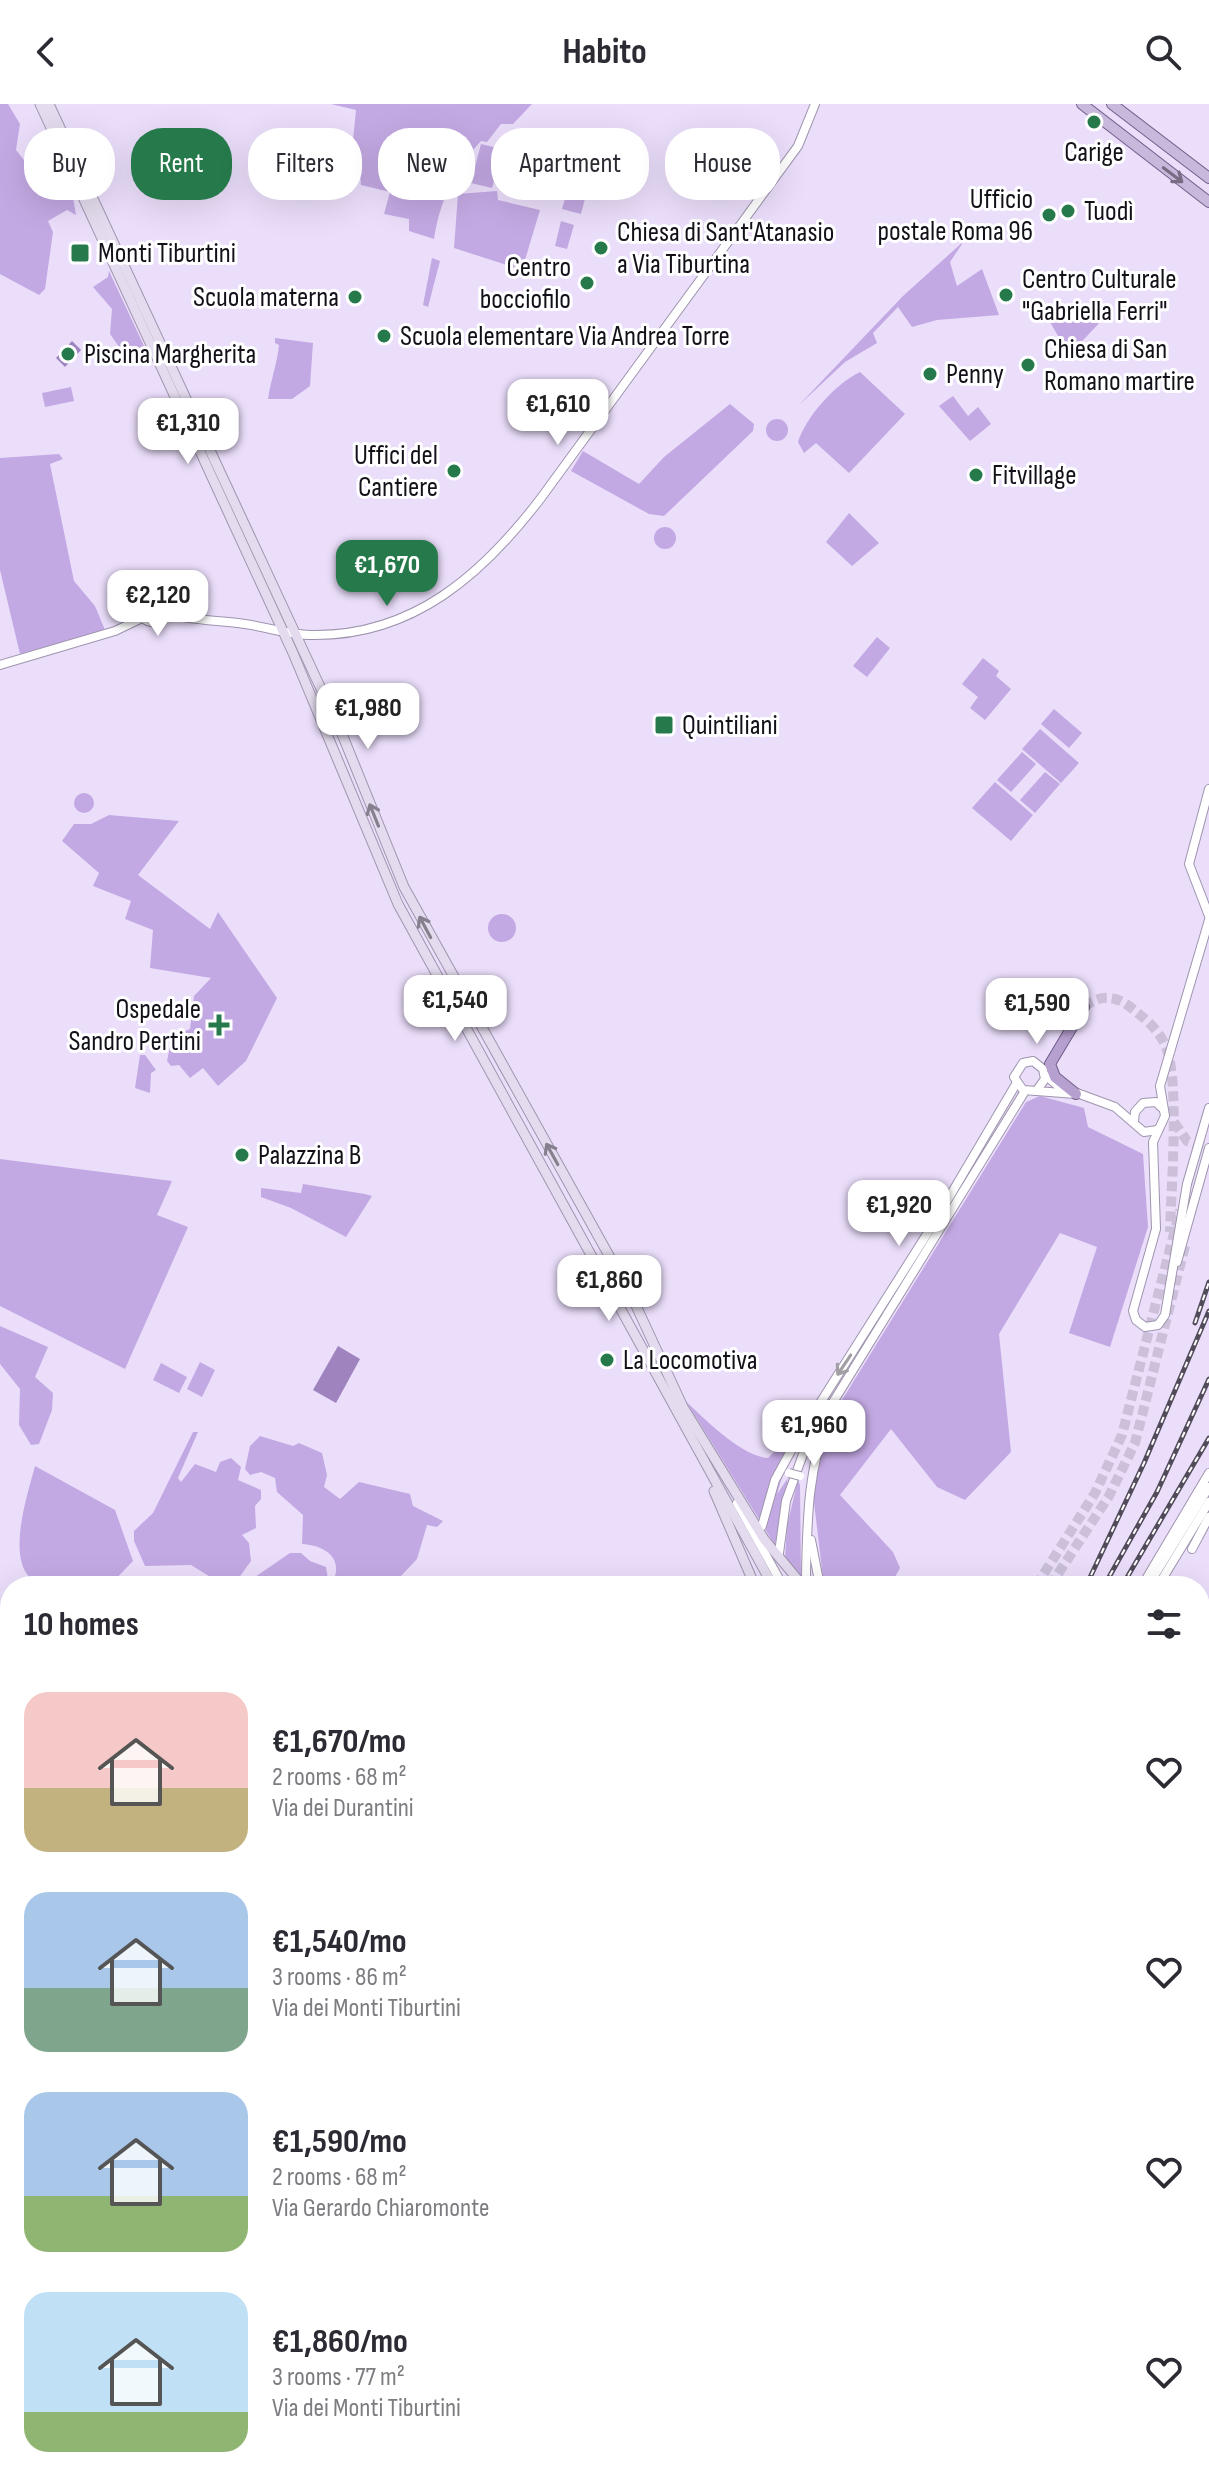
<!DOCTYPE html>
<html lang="en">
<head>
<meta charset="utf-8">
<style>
	body { margin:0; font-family:"Sofia Sans Condensed",sans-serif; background:#f2f2f3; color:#2b2b33; height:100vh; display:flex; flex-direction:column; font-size:30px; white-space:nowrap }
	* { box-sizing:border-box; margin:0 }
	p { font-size:26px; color:#7c7c81 }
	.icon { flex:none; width:44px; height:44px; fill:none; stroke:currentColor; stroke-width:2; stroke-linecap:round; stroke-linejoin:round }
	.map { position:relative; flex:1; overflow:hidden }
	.panel { position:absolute; left:0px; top:1472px; width:1210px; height:912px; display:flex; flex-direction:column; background:#fff; border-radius:32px 32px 0 0; box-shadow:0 8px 32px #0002 }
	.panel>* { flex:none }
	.top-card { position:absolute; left:24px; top:24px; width:800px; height:72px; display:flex; gap:16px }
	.price { position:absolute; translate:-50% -68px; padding:0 18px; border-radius:16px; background:#fff; color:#222; font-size:26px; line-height:52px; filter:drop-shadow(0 2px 4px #0008) }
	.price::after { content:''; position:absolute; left:50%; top:48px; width:24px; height:18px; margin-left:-12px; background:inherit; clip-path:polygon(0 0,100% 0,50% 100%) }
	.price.selected { background:#26794b; color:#fff }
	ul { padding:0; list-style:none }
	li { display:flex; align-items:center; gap:24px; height:200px; padding:0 24px }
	li span { display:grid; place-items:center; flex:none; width:224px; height:160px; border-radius:24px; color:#555 }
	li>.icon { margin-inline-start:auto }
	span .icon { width:96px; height:96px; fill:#fffc; stroke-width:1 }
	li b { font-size:34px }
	h2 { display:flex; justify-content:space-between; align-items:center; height:96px; padding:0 24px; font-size:34px }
	.chip { padding:0 28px; border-radius:32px; background:#fff; box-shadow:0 8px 32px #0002; font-size:28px; line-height:72px }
	.chip.selected { background:#26794b; color:#fff }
	header { display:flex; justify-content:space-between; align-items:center; height:104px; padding:0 24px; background:#fff; font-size:36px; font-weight:700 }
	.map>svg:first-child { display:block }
	.green { fill:#c3a9e3 }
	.water { fill:#9e83be }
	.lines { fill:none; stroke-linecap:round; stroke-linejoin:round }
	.trunk-tunnel { stroke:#cbbfd9; stroke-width:10; stroke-dasharray:10 5; stroke-linecap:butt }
	.tertiary-casing { stroke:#9f94ae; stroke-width:10 }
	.secondary-casing { stroke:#9f94ae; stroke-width:11 }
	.primary-casing { stroke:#725f89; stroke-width:12 }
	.trunk-casing { stroke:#725f89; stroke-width:12 }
	.tertiary { stroke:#fff; stroke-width:8 }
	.secondary { stroke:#e4dcee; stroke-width:9 }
	.primary { stroke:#c8b8dc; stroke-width:10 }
	.trunk { stroke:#b6a0d0; stroke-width:10 }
	.rail-casing { stroke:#524b5a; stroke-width:5 }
	.rail { stroke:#fff; stroke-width:2; stroke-dasharray:6; stroke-linecap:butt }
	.tertiary-bridge-casing { stroke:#9f94ae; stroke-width:10; stroke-linecap:butt }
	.tertiary-bridge { stroke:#fff; stroke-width:8 }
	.oneway { stroke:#776c84 }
	.oneway2 { stroke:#86808e }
	.oneway3 { stroke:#a19fa3 }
	.poi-dot { fill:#26794b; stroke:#fff; stroke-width:3 }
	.labels { text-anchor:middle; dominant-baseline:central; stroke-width:6; stroke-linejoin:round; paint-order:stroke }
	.poi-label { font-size:28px; fill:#141019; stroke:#fff; text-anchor:start }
</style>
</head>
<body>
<header><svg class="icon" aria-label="back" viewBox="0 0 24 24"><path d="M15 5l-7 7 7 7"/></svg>Habito<svg class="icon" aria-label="search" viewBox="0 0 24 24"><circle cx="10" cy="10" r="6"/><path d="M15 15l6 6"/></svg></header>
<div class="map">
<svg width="1209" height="2384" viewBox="0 0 1209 2384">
	<rect width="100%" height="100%" fill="#ebdefb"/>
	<g class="green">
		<polygon points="0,0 8,0 20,20 16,46 43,80 73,93 76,111 67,106 48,117 53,128 45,185 39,191 0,170"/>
		<path d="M331 0H532L513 20H501L487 38 481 37C454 66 440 97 434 135L409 127V115L384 110 390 88 361 81 359 57 351 56 356 6Z"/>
		<polygon points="503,39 553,53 544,87 495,74 492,84 471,79 481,40 501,45"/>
		<polygon points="572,70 590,75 581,110 562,105"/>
		<polygon points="497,87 498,96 540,106 522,166 454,144 458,90"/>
		<polygon points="561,117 574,121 567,145 555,142"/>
		<polygon points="964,137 950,158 957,182 982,165 999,211 937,216 912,223 898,203 873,229 877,239 845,258 798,302 903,192"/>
		<polygon points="432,154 440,157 428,203 423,201"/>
		<polygon points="109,167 144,242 138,253 124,250 110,230 112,205 93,183 108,173"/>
		<polygon points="1104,214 1069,251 1050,218"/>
		<path d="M275 234 313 239 310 282 292 295H268C271 275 277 260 279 241L275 239Z"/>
		<path d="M860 268 905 310 849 369 816 339 804 349 798 338C806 313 835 280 860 268Z"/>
		<polygon points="71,283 74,297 45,303 42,289"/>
		<polygon points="953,292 968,312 978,303 991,320 970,337 939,302"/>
		<polygon points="730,300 754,320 753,327 664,412 649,410 571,367 583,347 639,380 664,353"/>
		<circle cx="777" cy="326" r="11"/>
		<polygon points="59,350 63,355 50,360 74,477 95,502 105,526 20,550 0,466 0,354"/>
		<polygon points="849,409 879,439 852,462 826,438"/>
		<circle cx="665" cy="434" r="11"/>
		<circle cx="152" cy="504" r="9"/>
		<polygon points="877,533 890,544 867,573 853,562"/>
		<polygon points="983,554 999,567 996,572 1011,585 985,616 970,604 978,593 962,580"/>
		<polygon points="1054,605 1082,629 1069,644 1041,620"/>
		<polygon points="1040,625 1079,659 1061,679 1022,645"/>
		<polygon points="1022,648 1036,660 1011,688 997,676"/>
		<polygon points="1045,668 1060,680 1035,709 1020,696"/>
		<polygon points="995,678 1033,711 1011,737 972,704"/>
		<circle cx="84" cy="699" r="10"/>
		<polygon points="109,711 179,717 138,771 210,825 218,808 277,894 246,957 218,982 203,964 190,974 179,961 171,962 167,957 172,933 190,925 194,892 211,874 150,864 153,826 125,815 131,797 93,782 99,769 62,737 74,720 91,720"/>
		<circle cx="502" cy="824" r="14"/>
		<polygon points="140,951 145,951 156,966 151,969 150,989 135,984"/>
		<polygon points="1040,992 1084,1004 1088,1023 1143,1050 1148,1123 1110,1243 1069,1229 1097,1143 1060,1129 999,1230 1011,1348 965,1396 937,1383 891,1325 840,1391 893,1448 900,1464 890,1482 824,1482 813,1390 819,1350 834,1309 1026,998"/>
		<polygon points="0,1055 172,1077 157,1111 188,1123 125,1265 0,1202"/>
		<polygon points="303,1080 365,1090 372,1092 346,1133 291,1104 261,1093 261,1084 301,1089"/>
		<polygon points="0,1222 48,1243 35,1273 53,1289 52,1306 39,1340 31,1341 19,1321 20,1285 0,1260"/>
		<polygon points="200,1258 215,1266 202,1293 187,1285"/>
		<polygon points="161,1259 187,1273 179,1289 153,1276"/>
		<path d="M686 1297C704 1315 743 1353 768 1354L796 1326 777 1390 788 1374 775 1441Z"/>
		<polygon points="193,1328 198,1328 178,1374 181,1378 195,1360 216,1368 220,1358 231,1354 241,1363 238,1376 261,1386 261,1395 255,1402 256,1424 242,1431 249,1439 251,1457 233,1482 225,1482 191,1461 145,1462 134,1437 134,1427 153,1409"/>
		<path d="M260 1332 293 1342 299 1339 322 1349 327 1371 324 1383 340 1395 359 1378 410 1390 413 1402 443 1417 437 1423 427 1421 417 1455 401 1472 398 1482H242L290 1449H301L310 1457 326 1463 328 1475H334C343 1452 322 1441 302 1440L303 1411 277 1388 275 1374 261 1368 250 1371 245 1365 250 1342Z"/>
		<path d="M35 1362 115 1406 133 1457 109 1482C89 1482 66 1485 46 1482 0 1473 26 1396 35 1362Z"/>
		<polygon points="798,1376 800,1381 801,1472 785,1454 787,1422"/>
		<polygon points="10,1694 10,1932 0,1921 0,1698"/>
		<polygon points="1209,1934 1209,1986 1200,1985 1200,1946"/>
		<polygon points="0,1967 10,1977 10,2090 0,2093"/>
		<polygon points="1200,2046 1208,2062 1201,2068 1209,2223 1200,2224"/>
		<polygon points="0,2356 10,2357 10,2374 102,2374 0,2384"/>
		<polygon points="492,2374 509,2374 510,2380 496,2384 437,2384"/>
		<polygon points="860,2374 991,2374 993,2384 862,2384"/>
		<polygon points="1080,2374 1144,2374 1146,2384 1081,2384"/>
	</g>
	<g class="water">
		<polygon points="72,237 81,246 65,263 56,254"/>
		<polygon points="338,1242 360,1255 336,1299 313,1286"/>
		<polygon points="0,1921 10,1932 10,1969 0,1959"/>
		<polygon points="102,2374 154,2374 138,2384 24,2384"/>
	</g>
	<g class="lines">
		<g class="trunk-tunnel">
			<path d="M1084 903C1099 891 1114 891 1129 902 1144 914 1158 924 1166 943 1180 978 1171 1086 1170 1128"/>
			<polyline points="1174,1018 1187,1037 1209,1045"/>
			<polyline points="1036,1482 1095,1389 1122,1331 1180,1106"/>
			<polyline points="1050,1482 1109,1392 1135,1339 1186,1138"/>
		</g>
		<g class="tertiary-casing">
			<g id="tertiary">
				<circle cx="153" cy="504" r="14"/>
				<path d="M167 509C191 517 220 516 245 520 266 523 290 531 311 531 413 533 483 470 541 394L798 42 815 0"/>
				<polyline points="0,561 115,527 142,514"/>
				<polyline points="1209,685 1189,760 1209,812"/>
				<polyline points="1209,816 1160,982 1165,1012 1153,1038 1156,1125 1133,1207 1136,1216 1145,1223 1158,1221 1165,1211 1187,1080 1209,1004"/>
				<polyline points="1045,971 1058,982 1115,1003 1144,1028 1157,1026"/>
				<polyline points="1037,986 1045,975 1043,965 1033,957 1023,959 1014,973 1023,986 1076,990"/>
				<polyline points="1134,1017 1135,1008 1143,999 1156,998 1162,1004"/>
				<polyline points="1177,1158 1209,1044"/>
				<polyline points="737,1399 783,1482"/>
				<polyline points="762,1422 775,1376 798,1334 934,1119 1016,980"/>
				<polyline points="811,1436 820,1482"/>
				<polyline points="1192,1445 1209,1413"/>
				<polyline points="779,1449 786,1397 806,1342 1025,987"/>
				<path d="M806 1472C807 1415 808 1360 831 1308"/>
				<polyline points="746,1482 747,1478"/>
				<polyline points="1142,1482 1209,1369"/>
				<polyline points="1148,1482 1209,1383"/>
				<polyline points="1158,1482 1209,1398"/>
				<polyline points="0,1573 10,1580"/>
				<polyline points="1200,1874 1209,1880"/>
				<polyline points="1200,1900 1209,1907"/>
				<polyline points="1200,2232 1209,2231"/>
				<polyline points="178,2384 188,2374"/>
				<polyline points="290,2384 292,2374"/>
			</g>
		</g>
		<g class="secondary-casing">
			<g id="secondary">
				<polyline points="40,0 293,549 398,800 773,1482"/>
				<polyline points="49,0 342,630 404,783 632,1193 683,1303 764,1435 803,1482"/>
				<polyline points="714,1387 755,1482"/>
				<polyline points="1200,2252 1209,2250"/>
				<polyline points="399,2374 402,2384"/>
				<polyline points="417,2374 454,2374"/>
				<polyline points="513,2384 514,2374"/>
				<polyline points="534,2384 569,2374"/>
				<polyline points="597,2384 633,2374"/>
			</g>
		</g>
		<g class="primary-casing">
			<g id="primary">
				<polyline points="1082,0 1209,98"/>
				<polyline points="1112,0 1209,74"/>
			</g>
		</g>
		<g class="trunk-casing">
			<g id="trunk">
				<polyline points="1076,990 1055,973 1050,960 1084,903"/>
				<polyline points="359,2384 360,2374"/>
				<polyline points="367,2384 368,2374"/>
				<polyline points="380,2384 381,2374"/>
				<polyline points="394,2384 395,2374"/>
			</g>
		</g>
		<use href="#tertiary" class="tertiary"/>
		<use href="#secondary" class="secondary"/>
		<use href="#primary" class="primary"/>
		<use href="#trunk" class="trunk"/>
		<g class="rail-casing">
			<g id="rail">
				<polyline points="1195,1219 1209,1178"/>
				<polyline points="1086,1482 1144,1359 1209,1207"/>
				<polyline points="1104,1482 1157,1388 1209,1275"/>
				<polyline points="1122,1482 1209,1334"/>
				<polyline points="320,2384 322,2374"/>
				<polyline points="338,2384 340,2374"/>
				<polyline points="351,2384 352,2374"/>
			</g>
		</g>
		<use href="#rail" class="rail"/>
		<g class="tertiary-bridge-casing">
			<polyline id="tertiary-bridge" points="789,1369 800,1372"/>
		</g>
		<use href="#tertiary-bridge" class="tertiary-bridge"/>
	</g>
	<defs><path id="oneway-shaft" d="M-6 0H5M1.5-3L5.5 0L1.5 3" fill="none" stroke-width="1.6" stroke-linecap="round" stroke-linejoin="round" transform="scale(2)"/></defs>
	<use class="oneway" href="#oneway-shaft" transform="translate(1173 71) rotate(37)"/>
	<g class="oneway2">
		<use href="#oneway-shaft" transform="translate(374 711) rotate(-112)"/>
		<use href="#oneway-shaft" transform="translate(425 823) rotate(-118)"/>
		<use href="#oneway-shaft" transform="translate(552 1050) rotate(-119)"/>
	</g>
	<use class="oneway3" href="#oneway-shaft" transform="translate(844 1261) rotate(124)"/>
	<g class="poi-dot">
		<circle cx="1094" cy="18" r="8"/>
		<circle cx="1068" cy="107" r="8"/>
		<circle cx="1049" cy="111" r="8"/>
		<circle cx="601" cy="144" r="8"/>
		<rect x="70" y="139" width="20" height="20" rx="4"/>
		<circle cx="587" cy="179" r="8"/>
		<circle cx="1006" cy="191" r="8"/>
		<circle cx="355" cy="193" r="8"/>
		<circle cx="384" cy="232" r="8"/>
		<circle cx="68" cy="250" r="8"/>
		<circle cx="1028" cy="261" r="8"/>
		<circle cx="930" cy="270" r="8"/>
		<circle cx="454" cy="367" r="8"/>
		<circle cx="976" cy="371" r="8"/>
		<rect x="654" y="611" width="20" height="20" rx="4"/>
		<path d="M215 909h8v8h8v8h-8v8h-8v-8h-8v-8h8z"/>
		<circle cx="242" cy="1051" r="8"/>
		<circle cx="607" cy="1256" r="8"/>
	</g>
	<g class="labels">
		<g class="poi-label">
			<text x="1094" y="48" text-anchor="middle">Carige</text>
			<text x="1033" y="95" text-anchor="end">Ufficio<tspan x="1033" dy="32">postale Roma 96</tspan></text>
			<text x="1084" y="107">Tuodì</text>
			<text x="617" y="128">Chiesa di Sant'Atanasio<tspan x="617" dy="32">a Via Tiburtina</tspan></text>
			<text x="98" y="149">Monti Tiburtini</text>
			<text x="571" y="163" text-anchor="end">Centro<tspan x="571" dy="32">bocciofilo</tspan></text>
			<text x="1022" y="175">Centro Culturale<tspan x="1022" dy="32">"Gabriella Ferri"</tspan></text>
			<text x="339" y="193" text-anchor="end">Scuola materna</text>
			<text x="400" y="232">Scuola elementare Via Andrea Torre</text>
			<text x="1044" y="245">Chiesa di San<tspan x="1044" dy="32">Romano martire</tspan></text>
			<text x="84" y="250">Piscina Margherita</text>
			<text x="946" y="270">Penny</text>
			<text x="438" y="351" text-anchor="end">Uffici del<tspan x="438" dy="32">Cantiere</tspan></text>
			<text x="992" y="371">Fitvillage</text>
			<text x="682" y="621">Quintiliani</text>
			<text x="201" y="905" text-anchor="end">Ospedale<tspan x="201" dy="32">Sandro Pertini</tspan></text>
			<text x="258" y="1051">Palazzina B</text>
			<text x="623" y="1256">La Locomotiva</text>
		</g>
	</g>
</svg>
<b class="price" style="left:558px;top:343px">€1,610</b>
<b class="price" style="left:188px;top:362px">€1,310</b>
<b class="price selected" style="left:387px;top:504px">€1,670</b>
<b class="price" style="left:158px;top:534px">€2,120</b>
<b class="price" style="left:368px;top:647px">€1,980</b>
<b class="price" style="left:455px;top:939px">€1,540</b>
<b class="price" style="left:1037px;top:942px">€1,590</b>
<b class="price" style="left:899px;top:1144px">€1,920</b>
<b class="price" style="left:609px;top:1219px">€1,860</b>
<b class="price" style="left:814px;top:1364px">€1,960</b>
<div class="top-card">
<a class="chip">Buy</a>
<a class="chip selected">Rent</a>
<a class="chip">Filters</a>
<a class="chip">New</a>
<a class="chip">Apartment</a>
<a class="chip">House</a>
</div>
<section class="panel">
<h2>10 homes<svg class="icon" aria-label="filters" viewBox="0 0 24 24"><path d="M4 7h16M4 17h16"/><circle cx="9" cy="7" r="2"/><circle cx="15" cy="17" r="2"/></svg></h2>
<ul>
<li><span style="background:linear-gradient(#f6c9c9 60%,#c2b280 0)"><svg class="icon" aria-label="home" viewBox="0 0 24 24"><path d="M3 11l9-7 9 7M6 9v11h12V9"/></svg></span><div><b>€1,670/mo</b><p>2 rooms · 68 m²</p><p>Via dei Durantini</p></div><svg class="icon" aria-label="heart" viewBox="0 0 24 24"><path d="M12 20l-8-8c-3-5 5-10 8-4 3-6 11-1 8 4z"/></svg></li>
<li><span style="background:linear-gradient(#a9c7e8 60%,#7fa58c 0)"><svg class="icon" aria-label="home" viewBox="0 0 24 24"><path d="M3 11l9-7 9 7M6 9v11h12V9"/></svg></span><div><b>€1,540/mo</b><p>3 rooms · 86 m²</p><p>Via dei Monti Tiburtini</p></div><svg class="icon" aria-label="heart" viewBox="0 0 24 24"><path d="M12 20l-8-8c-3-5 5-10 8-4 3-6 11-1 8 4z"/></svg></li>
<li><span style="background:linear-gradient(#a9c7e8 65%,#8fb573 0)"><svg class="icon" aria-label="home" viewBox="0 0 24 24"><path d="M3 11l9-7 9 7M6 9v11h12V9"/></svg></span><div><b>€1,590/mo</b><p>2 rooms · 68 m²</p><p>Via Gerardo Chiaromonte</p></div><svg class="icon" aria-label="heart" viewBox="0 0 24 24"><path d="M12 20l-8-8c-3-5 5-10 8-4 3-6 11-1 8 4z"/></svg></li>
<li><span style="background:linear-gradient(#bfe0f5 75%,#8fb573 0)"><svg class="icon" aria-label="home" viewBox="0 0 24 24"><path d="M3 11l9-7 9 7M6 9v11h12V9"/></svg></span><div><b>€1,860/mo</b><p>3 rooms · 77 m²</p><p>Via dei Monti Tiburtini</p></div><svg class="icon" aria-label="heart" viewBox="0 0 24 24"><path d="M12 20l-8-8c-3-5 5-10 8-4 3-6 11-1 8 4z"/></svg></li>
</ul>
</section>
</div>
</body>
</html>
